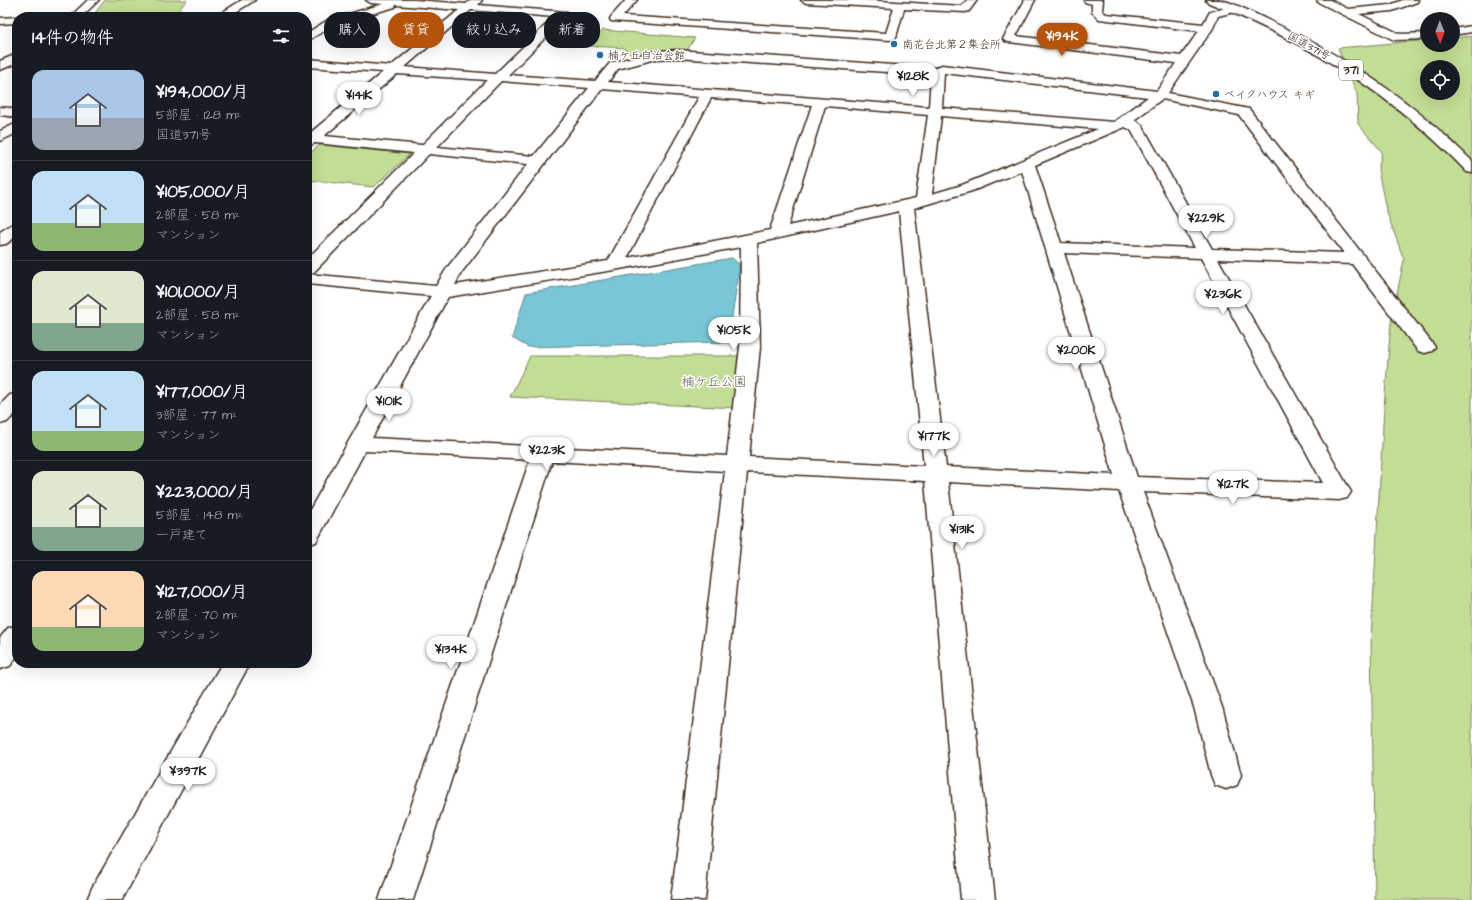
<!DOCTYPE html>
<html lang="ja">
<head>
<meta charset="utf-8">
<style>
	body { margin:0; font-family:"Architects Daughter","Klee One",sans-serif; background:#20242c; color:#f1f3f6; height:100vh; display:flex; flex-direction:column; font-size:15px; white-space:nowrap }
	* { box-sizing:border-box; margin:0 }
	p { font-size:13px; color:#9ea1a6 }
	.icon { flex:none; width:22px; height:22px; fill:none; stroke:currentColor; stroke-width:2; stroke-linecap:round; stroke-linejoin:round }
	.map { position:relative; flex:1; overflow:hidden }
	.details { position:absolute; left:12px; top:12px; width:300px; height:656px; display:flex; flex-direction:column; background:#171b24; border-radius:16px; box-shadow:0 4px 16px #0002 }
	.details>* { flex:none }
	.banner { position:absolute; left:324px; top:12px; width:380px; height:36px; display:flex; gap:8px }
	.needle { width:26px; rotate:179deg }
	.buttons { position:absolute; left:1420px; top:12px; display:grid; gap:8px }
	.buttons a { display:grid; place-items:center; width:40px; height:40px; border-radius:50%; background:#171b24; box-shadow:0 4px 16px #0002; font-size:20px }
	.price { position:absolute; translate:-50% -34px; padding:0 9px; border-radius:14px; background:#fff; color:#222; font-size:13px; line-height:26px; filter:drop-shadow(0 1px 2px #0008) }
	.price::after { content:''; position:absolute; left:50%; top:24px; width:12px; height:9px; margin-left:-6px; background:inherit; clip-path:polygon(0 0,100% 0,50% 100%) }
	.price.current { background:#b45309; color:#fff }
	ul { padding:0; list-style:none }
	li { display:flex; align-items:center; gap:12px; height:100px; padding:0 20px }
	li+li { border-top:1px solid #363941 }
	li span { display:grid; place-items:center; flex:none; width:112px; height:80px; border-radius:12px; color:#555 }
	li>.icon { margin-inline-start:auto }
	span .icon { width:48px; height:48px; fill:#fffc; stroke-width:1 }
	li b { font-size:17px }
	h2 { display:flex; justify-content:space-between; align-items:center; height:48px; padding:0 20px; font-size:17px }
	.tag { padding:0 14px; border-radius:16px; background:#171b24; box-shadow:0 4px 16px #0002; font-size:14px; line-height:36px }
	.tag.current { background:#b45309; color:#fff }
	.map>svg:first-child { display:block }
	.green { fill:#c2dd95; stroke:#7e845a; fill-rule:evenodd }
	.water { fill:#78c6d6; stroke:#60888c }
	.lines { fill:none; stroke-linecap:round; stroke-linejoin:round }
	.minor-casing { stroke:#3b2a1e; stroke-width:3 }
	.highway-casing { stroke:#3b2a1e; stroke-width:3 }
	.minor { fill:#fff; fill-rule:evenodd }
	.highway { fill:#fff; fill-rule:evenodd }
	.poi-dot { fill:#1f6fb2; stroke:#fff; stroke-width:1.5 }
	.labels { text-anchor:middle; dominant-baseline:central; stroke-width:3; stroke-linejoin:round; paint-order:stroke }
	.far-poi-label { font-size:11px; fill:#3b2a1e; stroke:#fff; text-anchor:start }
	.far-street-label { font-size:11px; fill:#3b2a1e; stroke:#fff }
	.shield { fill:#fff; stroke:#766a62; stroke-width:1 }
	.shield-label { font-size:12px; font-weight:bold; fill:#3b2a1e }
	.park-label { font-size:13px; fill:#5d573c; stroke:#fff }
</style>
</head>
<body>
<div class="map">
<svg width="1472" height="900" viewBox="0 0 1472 900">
	<rect width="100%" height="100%" fill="#fff"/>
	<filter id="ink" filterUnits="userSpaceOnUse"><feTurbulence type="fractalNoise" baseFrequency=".025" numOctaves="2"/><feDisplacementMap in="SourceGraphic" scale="8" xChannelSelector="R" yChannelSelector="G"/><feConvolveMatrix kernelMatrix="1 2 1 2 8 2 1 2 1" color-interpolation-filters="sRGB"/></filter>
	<g filter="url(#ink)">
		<g class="green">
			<polygon points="105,0 187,0 173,17 92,17"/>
			<polygon points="603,30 695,38 686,52 635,59 624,48 588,46"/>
			<path d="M1472 36V900H1375L1371 639 1384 407 1391 322 1404 260 1386 210 1378 170 1382 152 1358 124 1357 94 1338 48 1427 40V45H1453V38ZM1427 67H1453V93H1427Z"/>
			<polygon points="320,145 410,154 374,187 307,180 307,155"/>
			<polygon points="530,356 744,356 737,408 510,397"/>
		</g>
		<polygon class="water" points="732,258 740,265 728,342 528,347 512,338 526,293"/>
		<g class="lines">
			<g class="minor-casing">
				<g id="minor">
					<polygon points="88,0 99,0 81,17 70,17"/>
					<polygon points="242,0 255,0 228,17 215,17"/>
					<path d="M366 0H415L466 4 471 0H482L478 5 567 12 568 14 567 16 508 75 595 81 610 63 656 51 677 50 935 68 942 65 1157 91 1176 63 1009 42 1005 41 1003 39 1025 0H1035L1016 36 1181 56 1199 31 1099 19 1092 12V4L1085 2 1084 0H1103L1102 11 1106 14 1203 24 1210 12 1234 6 1238 7 1239 9 1238 11 1218 16 1213 28 1168 93 1249 109 1435 347 1432 351 1425 353 1418 351 1352 264 1218 259 1351 492 1347 498 1339 500 1143 492 1222 707 1241 775 1237 785 1226 789 1215 785 1211 775 1194 707 1119 491 948 482 995 900H961L925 481 747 472 705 900H671L725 471 552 461 413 900H379L530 460 365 451 316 542 307 545V515L431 296 307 284V259L414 153 315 143 307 147V134H309L383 72 307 67V59L391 66 459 10 396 5 395 7 336 24 307 41V33L328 20 383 4 371 3ZM471 10 554 17 495 74 405 67ZM677 58 931 75 929 107 608 82 618 69 656 59ZM944 73 1148 97 1114 122 942 108ZM397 74 487 80 422 145 324 136ZM501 81 589 88 534 156 437 147ZM602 89 699 97 608 261 455 285 461 273ZM711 98 812 105 770 230 627 258ZM1162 99 1239 115 1344 253 1212 249 1143 127 1141 124 1134 120ZM825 106 928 115 916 198 788 226ZM941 116 1098 129 962 185 932 194ZM1125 127 1131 130 1195 248 1061 243 1035 165ZM429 154 528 164 447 268 436 286 308 274 313 273ZM1022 171 1114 475 946 467 914 208 972 191ZM899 211 924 466 749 457 760 347 757 243ZM741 247 740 347 727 456 372 438 448 297 614 270ZM1064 253 1201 258 1323 483 1137 477Z"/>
					<polygon points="626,0 637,0 623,16 886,33 894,8 806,3 801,0 862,0 962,6 967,0 977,0 969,11 965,12 904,9 896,37 894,39 890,40 611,21 610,19 611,17"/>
					<polygon points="1317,0 1330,0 1348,9 1390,5 1403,0 1418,0 1417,2 1392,11 1359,14 1400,34 1427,33 1427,39 1394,40 1318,2"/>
					<polygon points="17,17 17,23 0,24 0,18 17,17 18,17"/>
					<polygon points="1472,26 1472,32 1453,35 1453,29"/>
					<polygon points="17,54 17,63 0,70 0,61"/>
					<polygon points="0,107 17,109 17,117 0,115"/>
					<polygon points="17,123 17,133 0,141 0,131"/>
					<polygon points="17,223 17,236 6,244 0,245 0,232 11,225"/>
					<polygon points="17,394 17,412 7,422 0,424 0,405 10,395"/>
					<polygon points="17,625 17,656 10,666 0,669 0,638 8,628"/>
					<polygon points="222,663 250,663 122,900 87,900 92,888"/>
				</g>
			</g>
			<g class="highway-casing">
				<path id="highway" d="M1206 0C1211 0 1216 0 1221 0 1237 4 1253 13 1268 20 1344 55 1413 101 1472 161V173L1467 172C1390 92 1310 44 1207 2Z"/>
			</g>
			<use href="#minor" class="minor"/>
			<use href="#highway" class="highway"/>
		</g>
	</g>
	<g class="poi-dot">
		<circle cx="894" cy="44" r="4"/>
		<circle cx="600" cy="55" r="4"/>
		<circle cx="1216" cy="94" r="4"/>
	</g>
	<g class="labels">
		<g class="far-poi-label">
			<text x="902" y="44">南花台北第２集会所</text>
			<text x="608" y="55">楠ケ丘自治会館</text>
			<text x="1224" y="94">ベイクハウス キギ</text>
		</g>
		<g class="far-street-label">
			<text transform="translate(1309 46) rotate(29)">国道371号</text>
		</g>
		<rect class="shield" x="1339" y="60" width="24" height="20" rx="3"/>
		<g class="shield-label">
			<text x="1351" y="70">371</text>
		</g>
		<g class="park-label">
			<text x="714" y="382">楠ケ丘公園</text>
		</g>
	</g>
</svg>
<div class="buttons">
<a><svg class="needle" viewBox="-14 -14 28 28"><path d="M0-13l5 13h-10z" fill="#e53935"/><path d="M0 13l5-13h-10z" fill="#9ea1a6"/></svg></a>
<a><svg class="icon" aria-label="locate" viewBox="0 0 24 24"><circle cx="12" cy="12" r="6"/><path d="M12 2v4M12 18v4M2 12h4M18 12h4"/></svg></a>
</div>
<b class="price current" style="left:1062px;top:57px">¥194K</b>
<b class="price" style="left:913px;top:97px">¥128K</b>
<b class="price" style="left:359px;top:116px">¥141K</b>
<b class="price" style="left:1206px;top:239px">¥229K</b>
<b class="price" style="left:1223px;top:315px">¥236K</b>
<b class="price" style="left:734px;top:351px">¥105K</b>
<b class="price" style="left:1076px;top:371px">¥200K</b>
<b class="price" style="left:389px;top:422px">¥101K</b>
<b class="price" style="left:934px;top:457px">¥177K</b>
<b class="price" style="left:547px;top:471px">¥223K</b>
<b class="price" style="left:1233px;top:505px">¥127K</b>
<b class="price" style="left:962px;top:550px">¥131K</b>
<b class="price" style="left:451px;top:670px">¥134K</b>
<b class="price" style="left:188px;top:792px">¥397K</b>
<div class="banner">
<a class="tag">購入</a>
<a class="tag current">賃貸</a>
<a class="tag">絞り込み</a>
<a class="tag">新着</a>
</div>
<section class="details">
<h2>14件の物件<svg class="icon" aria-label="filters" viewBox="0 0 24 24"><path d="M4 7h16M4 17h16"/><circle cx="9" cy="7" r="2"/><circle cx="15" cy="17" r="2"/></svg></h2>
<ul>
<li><span style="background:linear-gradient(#a9c7e8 60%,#9aa5b1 0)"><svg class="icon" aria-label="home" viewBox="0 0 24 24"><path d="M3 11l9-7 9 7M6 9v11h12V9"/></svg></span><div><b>¥194,000/月</b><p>5部屋 · 128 m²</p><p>国道371号</p></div></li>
<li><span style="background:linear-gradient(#bfe0f5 65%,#8fb573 0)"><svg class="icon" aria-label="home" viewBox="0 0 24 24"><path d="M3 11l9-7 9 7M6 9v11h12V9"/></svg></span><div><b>¥105,000/月</b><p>2部屋 · 58 m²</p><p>マンション</p></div></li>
<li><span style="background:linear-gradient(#dfe7d0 65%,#7fa58c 0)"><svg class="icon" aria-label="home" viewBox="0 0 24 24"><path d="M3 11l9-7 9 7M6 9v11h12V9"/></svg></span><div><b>¥101,000/月</b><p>2部屋 · 58 m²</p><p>マンション</p></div></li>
<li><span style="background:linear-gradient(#bfe0f5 75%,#8fb573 0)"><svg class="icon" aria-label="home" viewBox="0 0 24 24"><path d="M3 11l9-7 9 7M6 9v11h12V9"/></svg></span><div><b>¥177,000/月</b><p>3部屋 · 77 m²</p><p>マンション</p></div></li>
<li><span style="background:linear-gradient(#dfe7d0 70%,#7fa58c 0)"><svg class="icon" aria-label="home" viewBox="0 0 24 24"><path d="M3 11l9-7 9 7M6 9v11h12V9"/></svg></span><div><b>¥223,000/月</b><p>5部屋 · 148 m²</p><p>一戸建て</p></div></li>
<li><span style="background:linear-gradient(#ffd9b3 70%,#8fb573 0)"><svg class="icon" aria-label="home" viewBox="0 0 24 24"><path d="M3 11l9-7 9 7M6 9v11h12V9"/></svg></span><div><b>¥127,000/月</b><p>2部屋 · 70 m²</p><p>マンション</p></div></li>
</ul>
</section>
</div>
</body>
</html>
